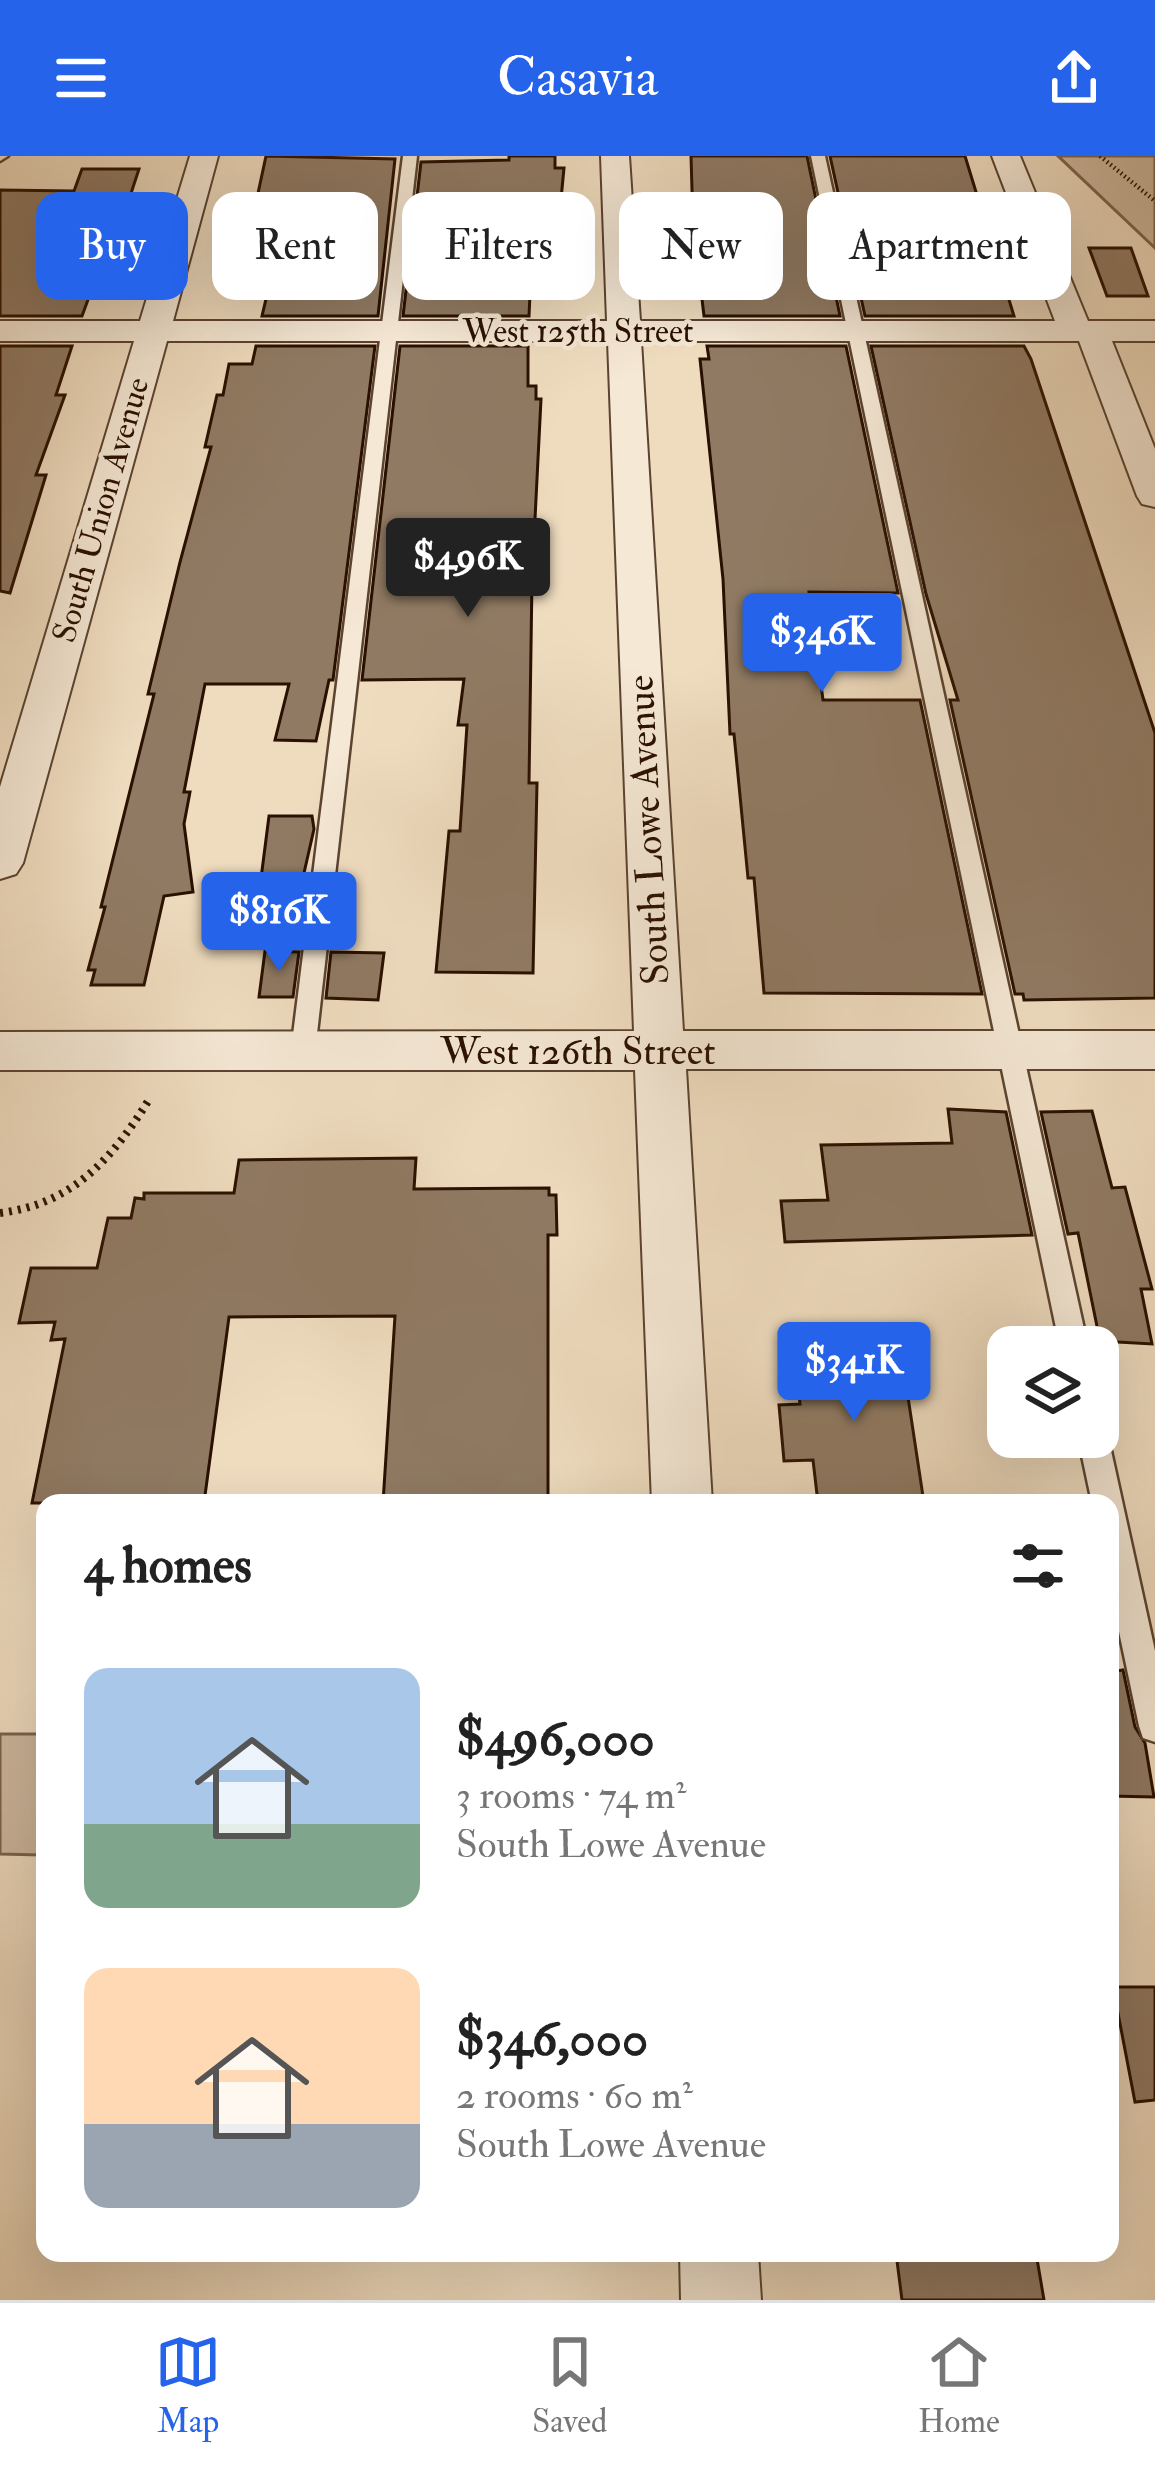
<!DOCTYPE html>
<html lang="en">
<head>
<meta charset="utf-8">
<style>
	body { margin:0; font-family:"IM FELL Double Pica",serif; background:#f6f6f6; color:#222; height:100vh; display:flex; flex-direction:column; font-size:45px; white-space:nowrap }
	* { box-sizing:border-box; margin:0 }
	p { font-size:39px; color:#767676 }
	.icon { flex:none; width:66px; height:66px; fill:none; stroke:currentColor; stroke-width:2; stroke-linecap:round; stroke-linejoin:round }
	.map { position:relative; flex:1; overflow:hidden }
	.drawer { position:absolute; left:36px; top:1338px; width:1083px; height:768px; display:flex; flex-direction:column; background:#fff; border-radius:24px; box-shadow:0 12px 48px #0002 }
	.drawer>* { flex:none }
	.top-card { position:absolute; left:36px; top:36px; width:1083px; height:108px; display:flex; gap:24px }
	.fabs { position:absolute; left:987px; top:1170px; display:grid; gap:24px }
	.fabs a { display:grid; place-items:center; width:132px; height:132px; border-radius:24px; background:#fff; box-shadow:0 12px 48px #0002; font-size:60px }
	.price { position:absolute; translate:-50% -102px; padding:0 27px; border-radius:12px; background:#2563eb; color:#fff; font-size:39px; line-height:78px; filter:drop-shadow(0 3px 6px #0008) }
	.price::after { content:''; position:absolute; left:50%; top:72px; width:36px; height:27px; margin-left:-18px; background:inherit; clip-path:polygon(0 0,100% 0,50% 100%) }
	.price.active { background:#222; color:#fff }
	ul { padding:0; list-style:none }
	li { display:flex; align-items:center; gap:36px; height:300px; padding:0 48px }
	li span { display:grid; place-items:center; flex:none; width:336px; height:240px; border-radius:24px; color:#555 }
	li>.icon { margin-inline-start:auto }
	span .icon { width:144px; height:144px; fill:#fffc; stroke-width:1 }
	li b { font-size:51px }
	h2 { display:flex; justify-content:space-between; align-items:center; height:144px; padding:0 48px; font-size:51px }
	.chip { padding:0 42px; border-radius:24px; background:#fff; box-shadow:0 12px 48px #0002; font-size:42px; line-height:108px }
	.chip.active { background:#2563eb; color:#fff }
	header { display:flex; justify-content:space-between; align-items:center; height:156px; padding:0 48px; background:#2563eb; color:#fff; font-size:54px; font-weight:600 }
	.menu { display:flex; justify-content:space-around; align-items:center; height:168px; border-top:3px solid #e0e0e0; background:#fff; font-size:33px; color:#767676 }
	.menu a { display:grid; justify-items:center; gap:6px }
	.menu .active { color:#2563eb }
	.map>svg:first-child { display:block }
	.green { fill:#ceb99f; stroke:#7c6450; stroke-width:3 }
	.building { fill:#907a63; stroke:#2a1000; stroke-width:3 }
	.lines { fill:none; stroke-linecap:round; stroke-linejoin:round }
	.lane-casing { stroke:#5b4330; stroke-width:5 }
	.street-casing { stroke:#5b4330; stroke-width:4 }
	.path-far1 { stroke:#2a1000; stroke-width:4.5; stroke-dasharray:1.5 3; stroke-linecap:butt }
	.path { stroke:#2a1000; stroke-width:8; stroke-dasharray:3 6; stroke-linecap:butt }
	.lane { fill:#f5e8d5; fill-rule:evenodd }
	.street { fill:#f5e8d5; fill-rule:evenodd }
	.labels { text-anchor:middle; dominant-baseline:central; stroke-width:9; stroke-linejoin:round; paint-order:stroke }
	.far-street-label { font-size:33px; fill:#2a1000; stroke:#f5e8d5 }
	.street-label { font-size:39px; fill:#2a1000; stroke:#f5e8d5 }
</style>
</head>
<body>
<header><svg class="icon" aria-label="menu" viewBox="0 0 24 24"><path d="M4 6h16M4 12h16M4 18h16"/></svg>Casavia<svg class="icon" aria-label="share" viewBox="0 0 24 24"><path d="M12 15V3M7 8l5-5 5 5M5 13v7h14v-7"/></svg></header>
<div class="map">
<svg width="1155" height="2144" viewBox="0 0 1155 2144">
	<rect width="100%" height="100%" fill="#efdcbf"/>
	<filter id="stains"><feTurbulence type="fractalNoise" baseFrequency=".00167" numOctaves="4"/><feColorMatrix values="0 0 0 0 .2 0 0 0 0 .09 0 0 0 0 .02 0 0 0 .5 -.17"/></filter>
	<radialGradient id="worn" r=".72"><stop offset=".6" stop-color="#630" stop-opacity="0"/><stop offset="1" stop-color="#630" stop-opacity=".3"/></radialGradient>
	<g class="green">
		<polygon points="1058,0 1155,0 1155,92"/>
		<polygon points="0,1578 45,1578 45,1675 40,1699 0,1698"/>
	</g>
	<g class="building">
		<polygon points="266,0 395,3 378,160 262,160 270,126 239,126"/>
		<polygon points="509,0 555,0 555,12 564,12 552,138 530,138 529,160 403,160 421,6 509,4"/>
		<polygon points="691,0 807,0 840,160 704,160 693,68"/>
		<polygon points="830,0 965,0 1014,160 865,160"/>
		<polygon points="82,13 139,13 97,141 89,141 82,160 0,160 0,34 74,35"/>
		<polygon points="1089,92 1131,92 1148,140 1107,140"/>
		<polygon points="0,190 72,190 56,239 65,239 36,319 46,319 10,437 0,435"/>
		<polygon points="256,190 375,190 333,524 329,524 316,585 275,584 289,528 205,528 184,636 190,636 184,668 193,736 164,740 144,829 91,829 95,814 88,814 105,751 101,751 154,538 148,538 180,406 211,291 205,291 217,239 223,239 229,208 252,208"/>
		<polygon points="400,190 528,190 528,230 536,230 536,243 541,243 532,423 529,627 537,627 533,817 436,816 449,675 460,675 467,569 458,569 464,523 362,524"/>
		<polygon points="707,190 846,190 898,437 809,436 823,544 920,544 982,838 764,837 754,722 748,722 734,578 730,578 723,423 700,203 709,203"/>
		<polygon points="871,190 1024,190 1031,203 1155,577 1155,842 1024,844 1023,838 1015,838 950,544 958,544 926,438"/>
		<polygon points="269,660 312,660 314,673 299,739 259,738"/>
		<polygon points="265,795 299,796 293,841 259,841"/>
		<polygon points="331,796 384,797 378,844 326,842"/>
		<polygon points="948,953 1006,956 1032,1079 785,1086 781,1045 828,1044 821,989 952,987"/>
		<polygon points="1092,955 1112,1032 1125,1031 1152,1133 1141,1133 1152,1188 1100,1185 1078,1077 1068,1078 1041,956"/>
		<polygon points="416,1002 414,1033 549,1032 549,1039 556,1039 557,1079 548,1079 548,1347 383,1347 395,1160 229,1161 204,1347 32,1347 65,1183 51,1184 55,1166 19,1167 31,1112 97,1112 108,1062 131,1062 135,1042 144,1043 144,1037 234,1037 239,1004"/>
		<polygon points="900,1188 924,1347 818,1347 813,1304 784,1305 779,1249 800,1248 794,1189"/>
		<polygon points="1123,1514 1135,1571 1145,1587 1154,1641 1110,1640 1110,1516"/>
		<polygon points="1113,1831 1155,1831 1155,1944 1135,1946"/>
		<polygon points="896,2097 1036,2097 1044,2144 902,2144"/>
	</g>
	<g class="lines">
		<g class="lane-casing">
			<g id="lane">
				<polygon points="0,0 8,0 0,5"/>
				<polygon points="403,0 417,0 315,895 303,905 291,895"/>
				<polygon points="811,0 825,0 1088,1191 1060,1191"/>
				<polygon points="1098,1270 1108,1281 1155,1495 1155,1586 1143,1582 1139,1570 1110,1433 1110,1347 1092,1347 1078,1281 1098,1281"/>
			</g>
		</g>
		<g class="street-casing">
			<g id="street">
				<polygon points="190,0 218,0 173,165 607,165 601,0 629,0 640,165 1055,165 992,0 1020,0 1088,165 1155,165 1155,185 1112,185 1155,293 1155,351 1142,348 1137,340 1079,185 641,185 683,875 1155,875 1155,913 686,913 712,1347 652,1347 635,914 0,914 0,876 634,875 608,185 167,185 23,707 16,718 0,723 0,631 134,185 0,185 0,165 140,165"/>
				<polygon points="680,2097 758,2097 761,2144 681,2144"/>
			</g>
		</g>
		<polyline class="path-far1" points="1100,0 1155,45"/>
		<path class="path" d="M0 1057C73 1048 113 1002 150 942"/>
		<use href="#lane" class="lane"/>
		<use href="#street" class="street"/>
	</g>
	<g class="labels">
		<g class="far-street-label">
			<text x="578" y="175">West 125th Street</text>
			<text transform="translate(101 354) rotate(-74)">South Union Avenue</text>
		</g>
		<g class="street-label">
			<text transform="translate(648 674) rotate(-93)">South Lowe Avenue</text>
			<text x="578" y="895">West 126th Street</text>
		</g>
	</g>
	<rect width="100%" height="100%" filter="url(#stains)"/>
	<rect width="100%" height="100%" fill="url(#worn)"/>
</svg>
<div class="fabs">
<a><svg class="icon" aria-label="layers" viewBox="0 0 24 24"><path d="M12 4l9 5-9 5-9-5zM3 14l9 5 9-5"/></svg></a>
</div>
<b class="price active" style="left:468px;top:464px">$496K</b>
<b class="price" style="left:822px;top:539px">$346K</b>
<b class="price" style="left:279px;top:818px">$816K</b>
<b class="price" style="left:854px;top:1268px">$341K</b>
<div class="top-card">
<a class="chip active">Buy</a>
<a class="chip">Rent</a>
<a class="chip">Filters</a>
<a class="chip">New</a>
<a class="chip">Apartment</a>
</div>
<section class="drawer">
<h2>4 homes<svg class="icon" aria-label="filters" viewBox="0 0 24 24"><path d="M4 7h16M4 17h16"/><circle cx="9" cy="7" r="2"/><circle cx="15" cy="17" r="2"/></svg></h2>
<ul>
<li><span style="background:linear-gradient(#a9c7e8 65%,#7fa58c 0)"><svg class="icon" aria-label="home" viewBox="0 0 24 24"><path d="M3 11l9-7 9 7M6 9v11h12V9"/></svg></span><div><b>$496,000</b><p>3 rooms · 74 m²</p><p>South Lowe Avenue</p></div></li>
<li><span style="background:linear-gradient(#ffd9b3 65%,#9aa5b1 0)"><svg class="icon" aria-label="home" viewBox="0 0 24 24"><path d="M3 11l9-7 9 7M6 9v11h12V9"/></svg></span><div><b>$346,000</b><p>2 rooms · 60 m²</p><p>South Lowe Avenue</p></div></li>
</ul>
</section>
</div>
<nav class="menu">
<a class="active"><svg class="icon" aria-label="map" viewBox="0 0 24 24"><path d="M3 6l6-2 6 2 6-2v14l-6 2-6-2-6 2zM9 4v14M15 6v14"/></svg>Map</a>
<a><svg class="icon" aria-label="saved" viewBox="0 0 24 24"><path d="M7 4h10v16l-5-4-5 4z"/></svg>Saved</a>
<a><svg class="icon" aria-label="home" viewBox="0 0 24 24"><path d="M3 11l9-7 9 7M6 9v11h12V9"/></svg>Home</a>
</nav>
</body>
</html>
